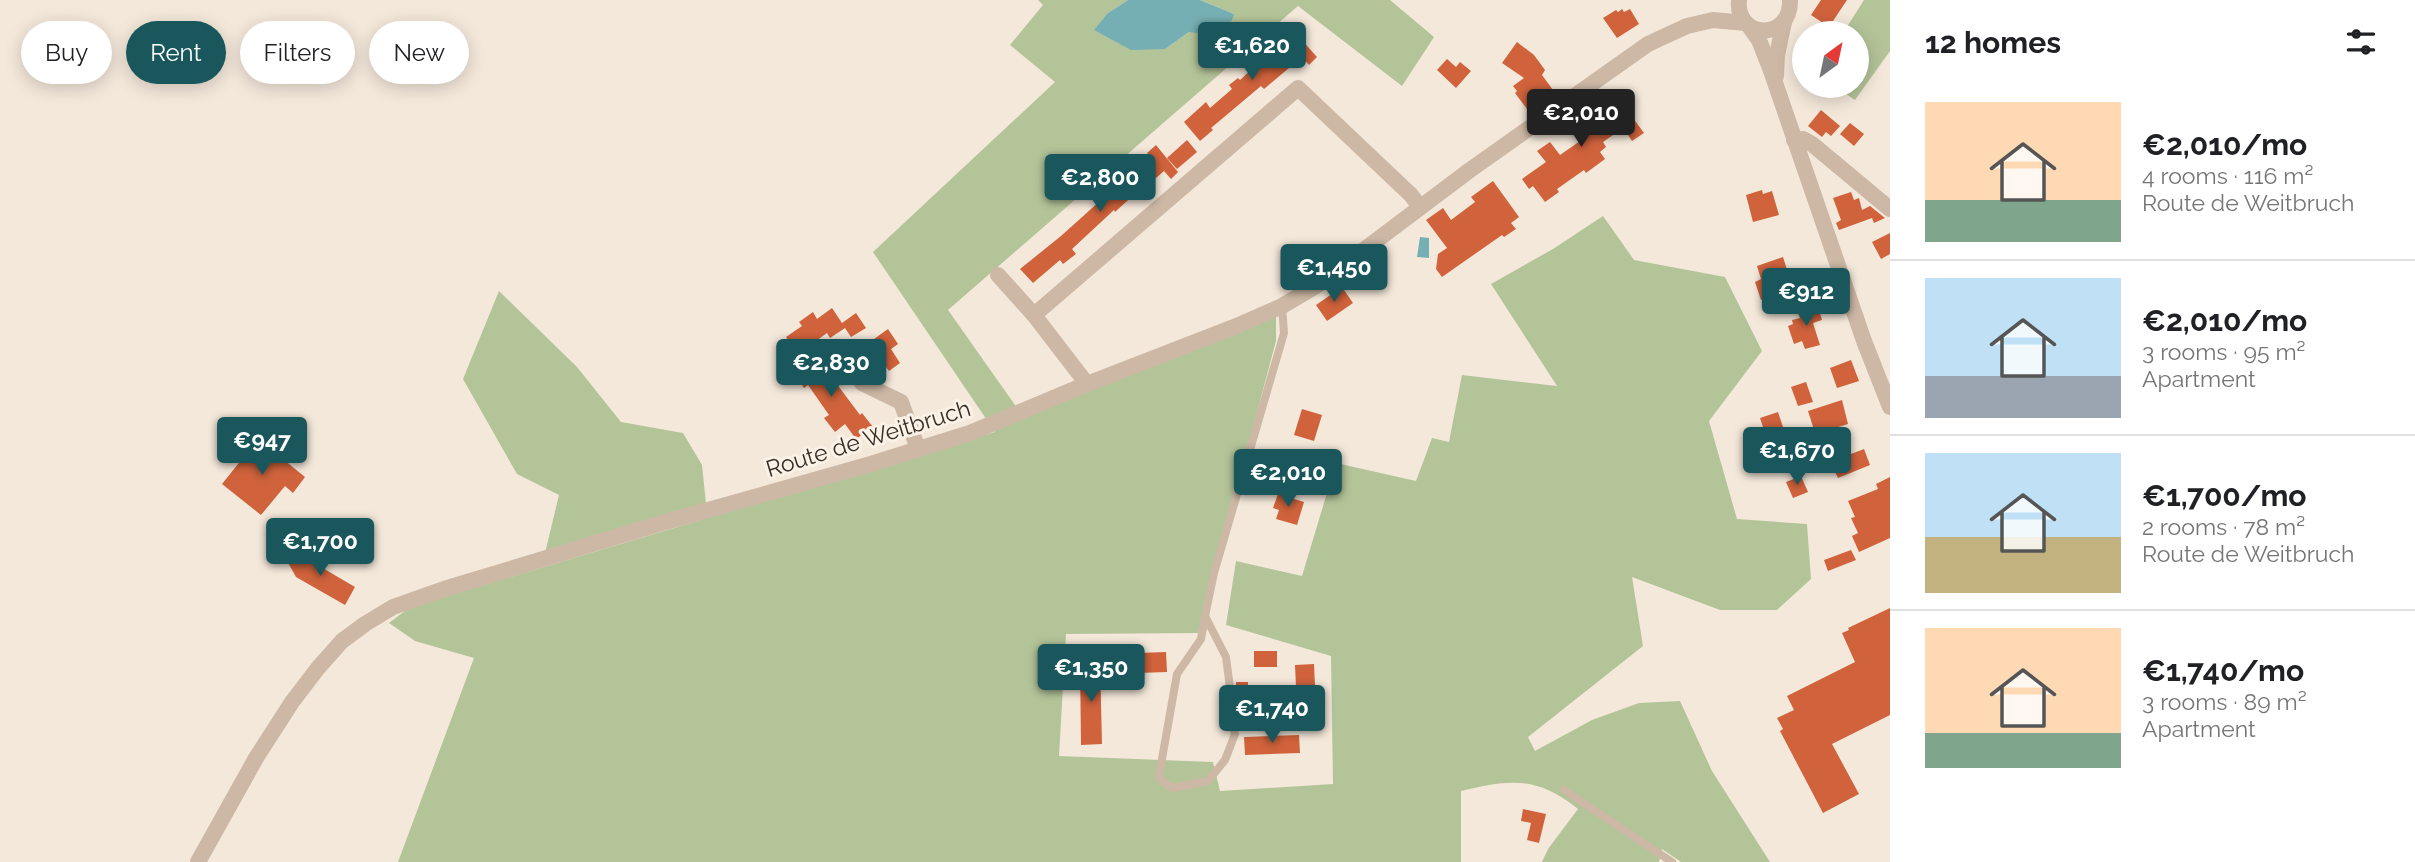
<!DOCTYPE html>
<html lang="en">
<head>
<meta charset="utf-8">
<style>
	body { margin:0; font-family:Raleway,sans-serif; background:#f2f2f2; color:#202124; height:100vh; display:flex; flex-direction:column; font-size:26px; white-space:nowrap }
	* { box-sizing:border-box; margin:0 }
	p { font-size:23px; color:#757577 }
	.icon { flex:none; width:38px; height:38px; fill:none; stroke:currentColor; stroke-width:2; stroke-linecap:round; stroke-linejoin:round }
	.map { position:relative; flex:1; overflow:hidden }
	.panel { display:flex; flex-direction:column; background:#fff; width:525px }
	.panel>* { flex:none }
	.banner { position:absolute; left:21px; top:21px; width:665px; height:63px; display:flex; gap:14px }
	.needle { width:46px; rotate:33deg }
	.buttons { position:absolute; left:1792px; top:21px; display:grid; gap:14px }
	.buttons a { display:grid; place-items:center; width:77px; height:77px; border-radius:50%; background:#fff; box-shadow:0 4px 18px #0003; font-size:35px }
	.price { position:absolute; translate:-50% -60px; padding:0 16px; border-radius:7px; background:#19575d; color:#fff; font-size:23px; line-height:46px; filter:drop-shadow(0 2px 4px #0008) }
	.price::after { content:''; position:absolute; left:50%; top:42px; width:21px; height:16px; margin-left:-10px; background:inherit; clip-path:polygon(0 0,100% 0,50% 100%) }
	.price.selected { background:#222; color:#fff }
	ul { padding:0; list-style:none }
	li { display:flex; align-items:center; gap:21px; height:175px; padding:0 35px }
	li+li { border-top:2px solid #e0e0e0 }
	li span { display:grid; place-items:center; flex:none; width:196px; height:140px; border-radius:0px; color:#555 }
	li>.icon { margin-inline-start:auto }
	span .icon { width:84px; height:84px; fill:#fffc; stroke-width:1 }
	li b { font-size:30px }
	h2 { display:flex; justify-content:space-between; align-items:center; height:84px; padding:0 35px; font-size:30px }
	.chip { padding:0 24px; border-radius:32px; background:#fff; box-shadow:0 4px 18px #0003; font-size:24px; line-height:63px }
	.chip.selected { background:#19575d; color:#fff }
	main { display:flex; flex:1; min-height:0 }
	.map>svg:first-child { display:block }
	.green { fill:#b4c499 }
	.water { fill:#76afb3 }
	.building { fill:#d0633c }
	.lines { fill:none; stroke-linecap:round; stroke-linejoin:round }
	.lane { stroke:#cdb8a5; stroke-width:8 }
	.street { stroke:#cdb8a5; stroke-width:16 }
	.labels { text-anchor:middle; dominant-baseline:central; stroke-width:6; stroke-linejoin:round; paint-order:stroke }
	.street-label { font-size:23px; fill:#382d27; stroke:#fbf2e7 }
</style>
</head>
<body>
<main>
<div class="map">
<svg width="1890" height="862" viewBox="0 0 1890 862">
	<rect width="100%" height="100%" fill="#f4e8da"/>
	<g class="green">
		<path d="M1038 0H1128L1108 13 1165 49 1189 32 1234 14 1200 0H1390L1434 37 1402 86 1298 6 948 310 1022 415 1276 317V341L1198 633 1066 634 1059 756 1213 762 1220 791 1333 784 1331 656 1226 625 1236 561 1302 576 1336 463 1416 481 1432 438 1449 442 1462 375 1557 386 1491 284 1553 249 1603 216 1634 260 1725 277 1762 351 1709 421 1737 519 1807 524 1811 579 1777 610H1720L1632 577 1643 646 1528 737 1535 751 1592 720 1639 703 1680 701 1712 771 1770 862H1681L1662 849 1659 862H1542L1548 849 1578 809C1537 776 1510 779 1461 791V862H398L474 658 415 641 389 623 410 607 995 432 873 252 1055 82 1010 45 1043 5Z"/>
		<polygon points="1864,0 1890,0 1890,51 1855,100 1834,86 1857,86 1857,33 1843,33"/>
		<polygon points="499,291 577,367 621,422 683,433 702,465 706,504 545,553 559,495 517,474 463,379"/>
	</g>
	<g class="water">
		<polygon points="1128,0 1200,0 1234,14 1232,20 1217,35 1189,32 1165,49 1131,50 1094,30 1108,13"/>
		<polygon points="1420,237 1429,238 1429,258 1417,257"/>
	</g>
	<g class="building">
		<polygon points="1821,0 1847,0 1829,27 1811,15"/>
		<polygon points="1622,9 1624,12 1630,9 1639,24 1617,38 1603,18 1616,10 1618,12"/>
		<polygon points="1291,28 1317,57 1309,65 1302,57 1264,89 1261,86 1211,128 1213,130 1200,141 1184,122 1206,102 1210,108 1232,89 1229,85 1238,78 1240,80 1269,53 1266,50"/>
		<polygon points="1517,42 1534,55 1545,70 1542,75 1553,90 1527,109 1515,93 1517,91 1513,86 1524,78 1502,63"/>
		<polygon points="1447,59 1456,67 1460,62 1471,71 1456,88 1437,70"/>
		<polygon points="1610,98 1624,118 1630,114 1644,133 1632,141 1623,128 1603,142 1606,147 1600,152 1605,159 1586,173 1584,170 1557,189 1559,192 1545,202 1533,186 1529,189 1522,179 1546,162 1537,151 1550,142 1560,155 1583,139 1571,124"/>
		<polygon points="1821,110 1840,126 1831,136 1826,132 1822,137 1808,126"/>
		<polygon points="1850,123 1864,134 1854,146 1840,134"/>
		<polygon points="1187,140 1197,152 1177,169 1167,158"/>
		<polygon points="1156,145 1178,172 1171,179 1164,171 1141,191 1139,190 1115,212 1114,210 1072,249 1076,254 1063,264 1060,260 1033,283 1020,269 1061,236 1150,156 1147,153"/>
		<polygon points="1493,181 1519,217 1511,223 1516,229 1504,237 1502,235 1442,277 1436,269 1438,254 1447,248 1426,220 1443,208 1451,220 1475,202 1471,197"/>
		<polygon points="1762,190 1763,194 1772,191 1779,215 1753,222 1746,195"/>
		<polygon points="1851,192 1854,200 1859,198 1862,210 1870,206 1885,218 1874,223 1872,218 1839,230 1836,223 1841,220 1833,198"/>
		<polygon points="1890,233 1890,254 1881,259 1872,242"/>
		<polygon points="1783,257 1789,276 1782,279 1785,292 1761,300 1755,282 1761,279 1757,266"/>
		<polygon points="1342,287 1353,303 1327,321 1316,305"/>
		<polygon points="1818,307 1822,320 1813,323 1820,345 1805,349 1802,341 1794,344 1788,326 1793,324 1792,320 1800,318 1798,313"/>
		<polygon points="832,308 842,323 856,313 866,328 851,337 845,328 830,338 827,333 798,354 786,337 802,326 799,322 813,312 817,319"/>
		<polygon points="888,329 898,344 891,349 900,363 889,371 879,358 884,354 874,339"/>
		<polygon points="801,352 819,377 827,371 860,415 862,413 873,427 856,439 845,424 835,432 824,418 829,415 808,385 804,388 794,373 798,370 791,359"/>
		<polygon points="1851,360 1859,381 1837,388 1830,368"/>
		<polygon points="1806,382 1813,402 1798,406 1791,387"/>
		<polygon points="1842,400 1848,424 1832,429 1843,457 1864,449 1870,465 1838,478 1826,453 1822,455 1808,411"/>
		<polygon points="1302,409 1322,415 1314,441 1294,435"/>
		<polygon points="1778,412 1783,427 1765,433 1760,418"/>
		<polygon points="258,439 305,477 293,493 285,486 261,515 222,484"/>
		<polygon points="1801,476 1808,492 1793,498 1786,482"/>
		<polygon points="1890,477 1890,538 1859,552 1852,536 1858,533 1851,518 1855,517 1848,501 1878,489 1876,484"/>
		<polygon points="1278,494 1304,502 1297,525 1276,519 1279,510 1273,508"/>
		<polygon points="292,550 355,587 345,605 296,577 286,559"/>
		<polygon points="1851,550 1856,560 1828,571 1824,560"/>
		<polygon points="1890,608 1890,715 1832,744 1859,794 1823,813 1780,731 1783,729 1777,718 1794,710 1787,696 1855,662 1842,633 1849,630 1848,628"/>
		<rect x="1254" y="651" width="23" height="16"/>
		<polygon points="1166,652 1167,672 1138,673 1138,653"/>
		<polygon points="1080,663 1100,663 1102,744 1081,745"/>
		<polygon points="1314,664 1316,707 1297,708 1295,665"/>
		<polygon points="1236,682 1248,682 1248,718 1237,718 1235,711"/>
		<polygon points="1299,735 1300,753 1245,755 1244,737"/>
		<polygon points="1523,809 1546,814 1539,843 1527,840 1531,823 1521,821"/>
	</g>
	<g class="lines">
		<g class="lane">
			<polyline points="1205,616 1201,639 1177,674 1159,776 1163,782 1173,788 1208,781 1225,760 1235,734 1228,710 1230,688 1226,657 1205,616 1214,573 1284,333 1282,306"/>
			<polyline points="1564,790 1672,862"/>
		</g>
		<g class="street">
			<path d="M1739 0C1735 39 1791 42 1790 0"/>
			<polyline points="1749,26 1759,40 1770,68 1864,341 1890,407"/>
			<polyline points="1776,76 1777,55 1784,22"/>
			<polyline points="1794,140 1803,139 1812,144 1890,209"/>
			<polyline points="998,275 1034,315"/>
			<polyline points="845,356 862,383 901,402 918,449"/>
			<polyline points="1087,384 1034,315 1298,88 1411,195 1420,207"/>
			<polyline points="198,862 256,758 292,702 318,668 342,641 365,624 393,607 444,589 662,523 871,464 970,433 1087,384 1234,327 1282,306 1316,286 1470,170 1648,44 1687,26 1713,20 1746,23"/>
		</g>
	</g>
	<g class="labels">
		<g class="street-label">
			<text transform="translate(868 438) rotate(-17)">Route de Weitbruch</text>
		</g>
	</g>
</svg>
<div class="buttons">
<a><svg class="needle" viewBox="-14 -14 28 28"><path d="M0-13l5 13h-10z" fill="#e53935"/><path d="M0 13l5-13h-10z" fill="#757577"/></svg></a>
</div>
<b class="price" style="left:1252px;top:82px">€1,620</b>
<b class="price selected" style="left:1581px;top:149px">€2,010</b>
<b class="price" style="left:1100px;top:214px">€2,800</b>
<b class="price" style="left:1334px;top:304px">€1,450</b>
<b class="price" style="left:1806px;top:328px">€912</b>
<b class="price" style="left:831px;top:399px">€2,830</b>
<b class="price" style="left:262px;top:477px">€947</b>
<b class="price" style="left:1797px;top:487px">€1,670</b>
<b class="price" style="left:1288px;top:509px">€2,010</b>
<b class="price" style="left:320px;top:578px">€1,700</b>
<b class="price" style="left:1091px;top:704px">€1,350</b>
<b class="price" style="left:1272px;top:745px">€1,740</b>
<div class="banner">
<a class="chip">Buy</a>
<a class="chip selected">Rent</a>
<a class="chip">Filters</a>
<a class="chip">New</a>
</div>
</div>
<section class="panel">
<h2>12 homes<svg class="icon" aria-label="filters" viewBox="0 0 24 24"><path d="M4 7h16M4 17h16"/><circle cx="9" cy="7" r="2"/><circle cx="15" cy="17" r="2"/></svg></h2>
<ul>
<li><span style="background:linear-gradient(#ffd9b3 70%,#7fa58c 0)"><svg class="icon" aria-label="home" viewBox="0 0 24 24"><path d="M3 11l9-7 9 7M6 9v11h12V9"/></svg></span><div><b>€2,010/mo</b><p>4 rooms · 116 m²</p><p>Route de Weitbruch</p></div></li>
<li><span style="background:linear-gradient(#bfe0f5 70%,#9aa5b1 0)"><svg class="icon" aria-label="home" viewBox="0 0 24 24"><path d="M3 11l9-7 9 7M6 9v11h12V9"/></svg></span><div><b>€2,010/mo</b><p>3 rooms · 95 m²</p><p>Apartment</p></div></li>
<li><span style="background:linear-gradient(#bfe0f5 60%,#c2b280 0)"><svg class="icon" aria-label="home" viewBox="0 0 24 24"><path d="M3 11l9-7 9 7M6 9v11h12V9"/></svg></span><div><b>€1,700/mo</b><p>2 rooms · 78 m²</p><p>Route de Weitbruch</p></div></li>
<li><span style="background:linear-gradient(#ffd9b3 75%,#7fa58c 0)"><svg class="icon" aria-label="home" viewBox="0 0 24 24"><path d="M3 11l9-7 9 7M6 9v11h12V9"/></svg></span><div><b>€1,740/mo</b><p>3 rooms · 89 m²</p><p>Apartment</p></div></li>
</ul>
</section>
</main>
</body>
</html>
